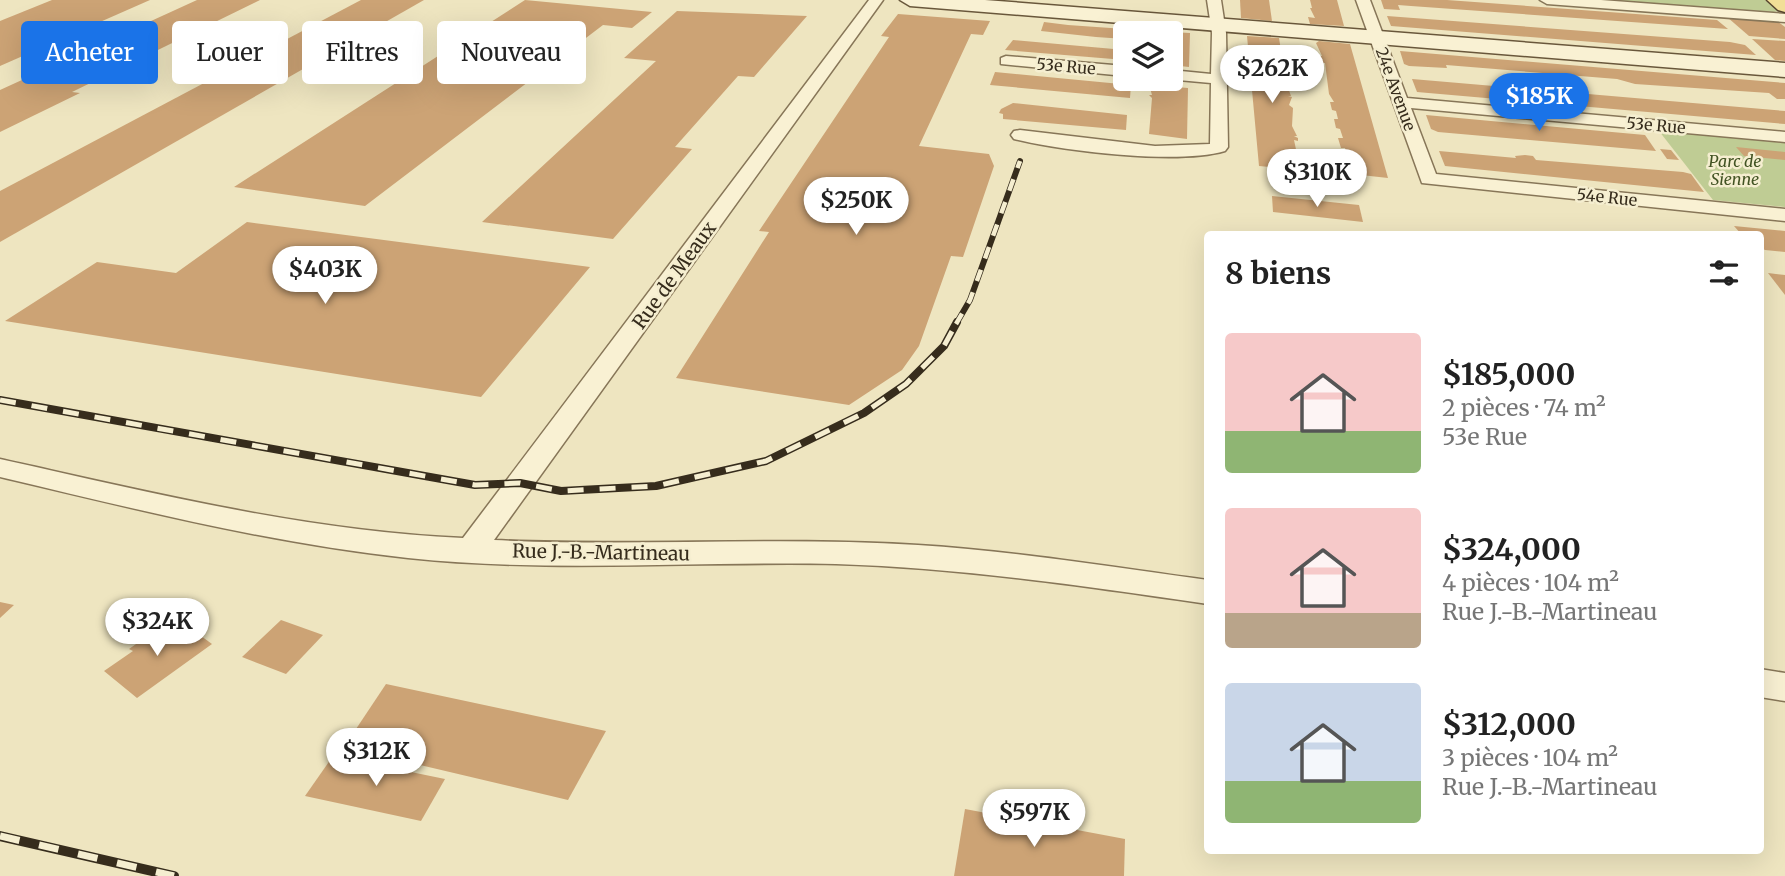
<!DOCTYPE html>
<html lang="fr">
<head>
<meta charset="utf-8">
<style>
	body { margin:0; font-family:Merriweather,serif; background:#f6f6f6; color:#222; height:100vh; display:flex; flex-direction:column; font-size:26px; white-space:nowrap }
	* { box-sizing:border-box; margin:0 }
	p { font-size:23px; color:#767676 }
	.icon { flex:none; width:38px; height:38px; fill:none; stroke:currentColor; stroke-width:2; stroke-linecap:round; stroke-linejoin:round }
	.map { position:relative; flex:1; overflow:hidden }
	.panel { position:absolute; left:1204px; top:231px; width:560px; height:623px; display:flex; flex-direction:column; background:#fff; border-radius:7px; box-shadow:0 7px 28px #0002 }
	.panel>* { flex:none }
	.top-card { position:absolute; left:21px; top:21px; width:665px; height:63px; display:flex; gap:14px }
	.fabs { position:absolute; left:1113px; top:21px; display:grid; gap:14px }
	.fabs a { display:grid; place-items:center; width:70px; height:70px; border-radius:7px; background:#fff; box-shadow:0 7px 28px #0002; font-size:35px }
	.price { position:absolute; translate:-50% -60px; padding:0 16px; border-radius:24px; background:#fff; color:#222; font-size:23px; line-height:46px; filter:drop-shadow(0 2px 4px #0008) }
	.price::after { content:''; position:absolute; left:50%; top:42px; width:21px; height:16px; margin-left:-10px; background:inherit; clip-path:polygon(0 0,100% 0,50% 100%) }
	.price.active { background:#1a73e8; color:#fff }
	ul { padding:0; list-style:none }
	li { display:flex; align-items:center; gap:21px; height:175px; padding:0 21px }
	li span { display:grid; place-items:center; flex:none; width:196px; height:140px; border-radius:7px; color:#555 }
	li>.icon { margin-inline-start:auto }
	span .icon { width:84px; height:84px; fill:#fffc; stroke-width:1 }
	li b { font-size:30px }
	h2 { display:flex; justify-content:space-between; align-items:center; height:84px; padding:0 21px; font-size:30px }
	.pill { padding:0 24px; border-radius:7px; background:#fff; box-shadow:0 7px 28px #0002; font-size:24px; line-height:63px }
	.pill.active { background:#1a73e8; color:#fff }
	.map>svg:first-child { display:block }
	.green { fill:#bfcc94 }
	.building { fill:#cca375 }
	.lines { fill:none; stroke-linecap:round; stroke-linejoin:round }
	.minor-casing { stroke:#877658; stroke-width:3 }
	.secondary-casing { stroke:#69573b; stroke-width:3 }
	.primary-casing { stroke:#54432c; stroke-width:3 }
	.minor { fill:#f9f1d3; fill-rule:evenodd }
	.secondary { fill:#f9f1d3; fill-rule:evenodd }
	.primary { fill:#f2df97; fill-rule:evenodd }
	.rail-far2-casing { stroke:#362c1c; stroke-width:6 }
	.rail-far1-casing { stroke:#362c1c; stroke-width:8 }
	.rail-casing { stroke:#362c1c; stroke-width:10 }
	.rail-far2 { stroke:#f5eed0; stroke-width:4.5; stroke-dasharray:12; stroke-linecap:butt }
	.rail-far1 { stroke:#f5eed0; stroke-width:5; stroke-dasharray:16; stroke-linecap:butt }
	.rail { stroke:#f5eed0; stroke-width:7; stroke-dasharray:20; stroke-linecap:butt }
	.labels { text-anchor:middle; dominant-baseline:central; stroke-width:5; stroke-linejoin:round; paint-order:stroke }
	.far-street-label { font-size:16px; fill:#362c1c; stroke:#f5eed0 }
	.far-park-label { font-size:16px; font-style:italic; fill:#425323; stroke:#f5eed0 }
	.street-label { font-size:19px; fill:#362c1c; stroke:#f5eed0 }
</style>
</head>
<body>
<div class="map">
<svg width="1785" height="876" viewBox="0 0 1785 876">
	<rect width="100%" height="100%" fill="#eee5c0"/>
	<g class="green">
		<polygon points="1607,0 1765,0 1778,11 1773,12"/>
		<polygon points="1659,131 1785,143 1785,207 1713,200"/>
	</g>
	<g class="building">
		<polygon points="52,0 150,0 0,66 0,21"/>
		<polygon points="197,0 260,0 72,92 80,93 0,132 0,90"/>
		<polygon points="361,0 424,0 0,242 0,191"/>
		<polygon points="525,0 652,12 632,28 603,25 365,206 234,187"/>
		<polygon points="1240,0 1269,0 1272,21 1241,18"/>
		<polygon points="1310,0 1337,0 1344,26 1310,24 1308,17 1315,18 1310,8 1312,8"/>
		<polygon points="1381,0 1447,0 1717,20 1728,29 1411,6 1398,5 1400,10 1384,9"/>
		<polygon points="677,11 807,16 754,77 738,76 675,147 692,149 613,239 482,222 656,61 624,58"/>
		<polygon points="898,14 990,21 983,35 971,34 919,146 989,154 994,166 963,257 951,256 919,346 902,370 849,405 676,378 769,232 759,231 889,37 881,36"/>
		<polygon points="1387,16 1730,42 1745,45 1756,55 1391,26"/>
		<polygon points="1727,17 1777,21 1785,27 1785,39 1749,36"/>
		<polygon points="1044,22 1068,25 1139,30 1139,33 1125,33 1125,39 1096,37 1041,31"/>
		<polygon points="1171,32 1190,33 1189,67 1171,65"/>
		<polygon points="1247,36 1279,38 1285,75 1288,75 1285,77 1289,79 1286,82 1291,96 1288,96 1292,97 1289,105 1293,108 1292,126 1297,136 1294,136 1298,138 1298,141 1294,140 1297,154 1300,154 1301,158 1297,157 1299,166 1303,170 1259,166"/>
		<polygon points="1752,39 1785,41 1785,61 1775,60"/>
		<polygon points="1013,40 1125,50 1125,60 1005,50"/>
		<polygon points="1319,41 1350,44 1388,178 1352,174 1350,169 1345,168 1343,158 1348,158 1345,148 1341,148 1338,138 1343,138 1340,129 1336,128 1334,119 1338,119 1336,111 1332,110 1330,102 1334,102 1329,94 1325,63 1321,63 1319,56 1322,56 1316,43"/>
		<polygon points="1400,51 1785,83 1785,99 1777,99 1769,93 1635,84 1617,79 1446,65 1447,68 1409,66 1404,64"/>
		<polygon points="995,72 1131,85 1130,98 990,85"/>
		<polygon points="1412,79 1785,111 1785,124 1417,92"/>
		<polygon points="1153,85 1188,88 1187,139 1149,134 1152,98 1149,95 1152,95 1150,88"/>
		<polygon points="1013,103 1127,115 1126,130 1003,119 1003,114 999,113 1001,109"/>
		<polygon points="1426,115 1645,135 1656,151 1438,132 1431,129"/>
		<polygon points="1736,147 1785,152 1785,160 1744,156"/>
		<polygon points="1660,149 1671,150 1679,160 1667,159"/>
		<polygon points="1439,151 1516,158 1515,156 1525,155 1533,156 1536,160 1683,172 1691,174 1704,192 1445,166"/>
		<polygon points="1272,196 1359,205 1363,222 1273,212"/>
		<polygon points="247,222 590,267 481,397 5,321 97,262 176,273"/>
		<polygon points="1734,226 1785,231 1785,252 1765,250 1760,247 1760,234 1741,234"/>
		<polygon points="1768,273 1785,275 1785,295"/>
		<polygon points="0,602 14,605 0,618"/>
		<polygon points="179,620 212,644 137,698 104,671 133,651 129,649 146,637 149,641"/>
		<polygon points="281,620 323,635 286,674 242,657"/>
		<polygon points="386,684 606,731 568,800 344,747"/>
		<polygon points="333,756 445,779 421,821 305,796"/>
		<polygon points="965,809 1125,839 1124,876 954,876"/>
	</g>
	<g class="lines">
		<g class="minor-casing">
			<g id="minor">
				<path d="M869 0H883L494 540C636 547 777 536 918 545 1015 551 1111 567 1208 580V604C1084 586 961 568 836 564 694 561 550 573 408 558 270 543 135 509 0 477V459C153 493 306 531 463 538Z"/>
				<path d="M1207 0H1221L1226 33 1228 147 1225 151C1177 165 1064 151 1014 139L1011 135 1014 131 1020 130 1155 146 1210 144 1211 83 1167 79H1171V70L1211 74 1212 33Z"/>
				<polygon points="1356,0 1370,0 1407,98 1785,132 1785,142 1411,108 1436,174 1785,209 1785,221 1422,183"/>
				<polygon points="1540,0 1601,0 1785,14 1785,22 1547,4"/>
				<polygon points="1006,56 1125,66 1125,76 1001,64 1001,58"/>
				<polygon points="1760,669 1785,673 1785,701 1760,697"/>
			</g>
		</g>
		<g class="secondary-casing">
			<polygon id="secondary" points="900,0 985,0 1785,63 1785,77 910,6"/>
		</g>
		<g class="primary-casing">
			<polygon id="primary" points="1767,0 1785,0 1785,12 1778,10"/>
		</g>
		<use href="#minor" class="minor"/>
		<use href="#secondary" class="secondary"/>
		<use href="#primary" class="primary"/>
		<g class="rail-far2-casing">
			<polyline id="rail-far2" points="956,324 970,300 1020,161"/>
		</g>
		<g class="rail-far1-casing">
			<polyline id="rail-far1" points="0,400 475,485 520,483 561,491 656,486 766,461 864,413 906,384 944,346 957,322"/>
		</g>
		<g class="rail-casing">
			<polyline id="rail" points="0,836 174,876"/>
		</g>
		<use href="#rail-far2" class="rail-far2"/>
		<use href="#rail-far1" class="rail-far1"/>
		<use href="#rail" class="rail"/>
	</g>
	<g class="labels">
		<g class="far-street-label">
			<text transform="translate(1066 66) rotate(5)">53e Rue</text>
			<text transform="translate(1396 89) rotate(70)">24e Avenue</text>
			<text transform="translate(1656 125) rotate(5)">53e Rue</text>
			<text transform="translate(1607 197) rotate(6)">54e Rue</text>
		</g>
		<g class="far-park-label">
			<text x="1735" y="161">Parc de<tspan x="1735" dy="18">Sienne</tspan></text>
		</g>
		<g class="street-label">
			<text transform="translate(674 275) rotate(-54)">Rue de Meaux</text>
			<text transform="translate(601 552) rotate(1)">Rue J.-B.-Martineau</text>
		</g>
	</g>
</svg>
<div class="fabs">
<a><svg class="icon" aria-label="layers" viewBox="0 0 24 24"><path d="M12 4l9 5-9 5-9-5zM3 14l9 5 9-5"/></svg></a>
</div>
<b class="price" style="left:1272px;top:105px">$262K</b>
<b class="price active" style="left:1539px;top:133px">$185K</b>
<b class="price" style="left:1317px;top:209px">$310K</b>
<b class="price" style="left:856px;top:237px">$250K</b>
<b class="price" style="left:325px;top:306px">$403K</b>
<b class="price" style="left:157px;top:658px">$324K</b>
<b class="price" style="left:376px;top:788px">$312K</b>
<b class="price" style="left:1034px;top:849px">$597K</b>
<div class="top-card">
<a class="pill active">Acheter</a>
<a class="pill">Louer</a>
<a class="pill">Filtres</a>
<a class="pill">Nouveau</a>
</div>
<section class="panel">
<h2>8 biens<svg class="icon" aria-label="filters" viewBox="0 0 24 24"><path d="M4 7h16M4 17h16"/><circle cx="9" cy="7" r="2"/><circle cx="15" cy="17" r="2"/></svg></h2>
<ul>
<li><span style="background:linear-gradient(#f6c9c9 70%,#8fb573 0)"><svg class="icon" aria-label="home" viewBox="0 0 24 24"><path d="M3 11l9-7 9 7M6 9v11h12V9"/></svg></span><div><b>$185,000</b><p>2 pièces · 74 m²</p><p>53e Rue</p></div></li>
<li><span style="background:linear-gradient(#f6c9c9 75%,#b9a48a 0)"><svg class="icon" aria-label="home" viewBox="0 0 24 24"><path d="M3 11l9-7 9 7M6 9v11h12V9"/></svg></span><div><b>$324,000</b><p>4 pièces · 104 m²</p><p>Rue J.-B.-Martineau</p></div></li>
<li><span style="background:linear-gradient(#c9d6e8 70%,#8fb573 0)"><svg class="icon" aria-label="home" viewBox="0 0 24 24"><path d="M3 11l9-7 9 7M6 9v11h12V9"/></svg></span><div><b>$312,000</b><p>3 pièces · 104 m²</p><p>Rue J.-B.-Martineau</p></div></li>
</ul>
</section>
</div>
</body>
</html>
